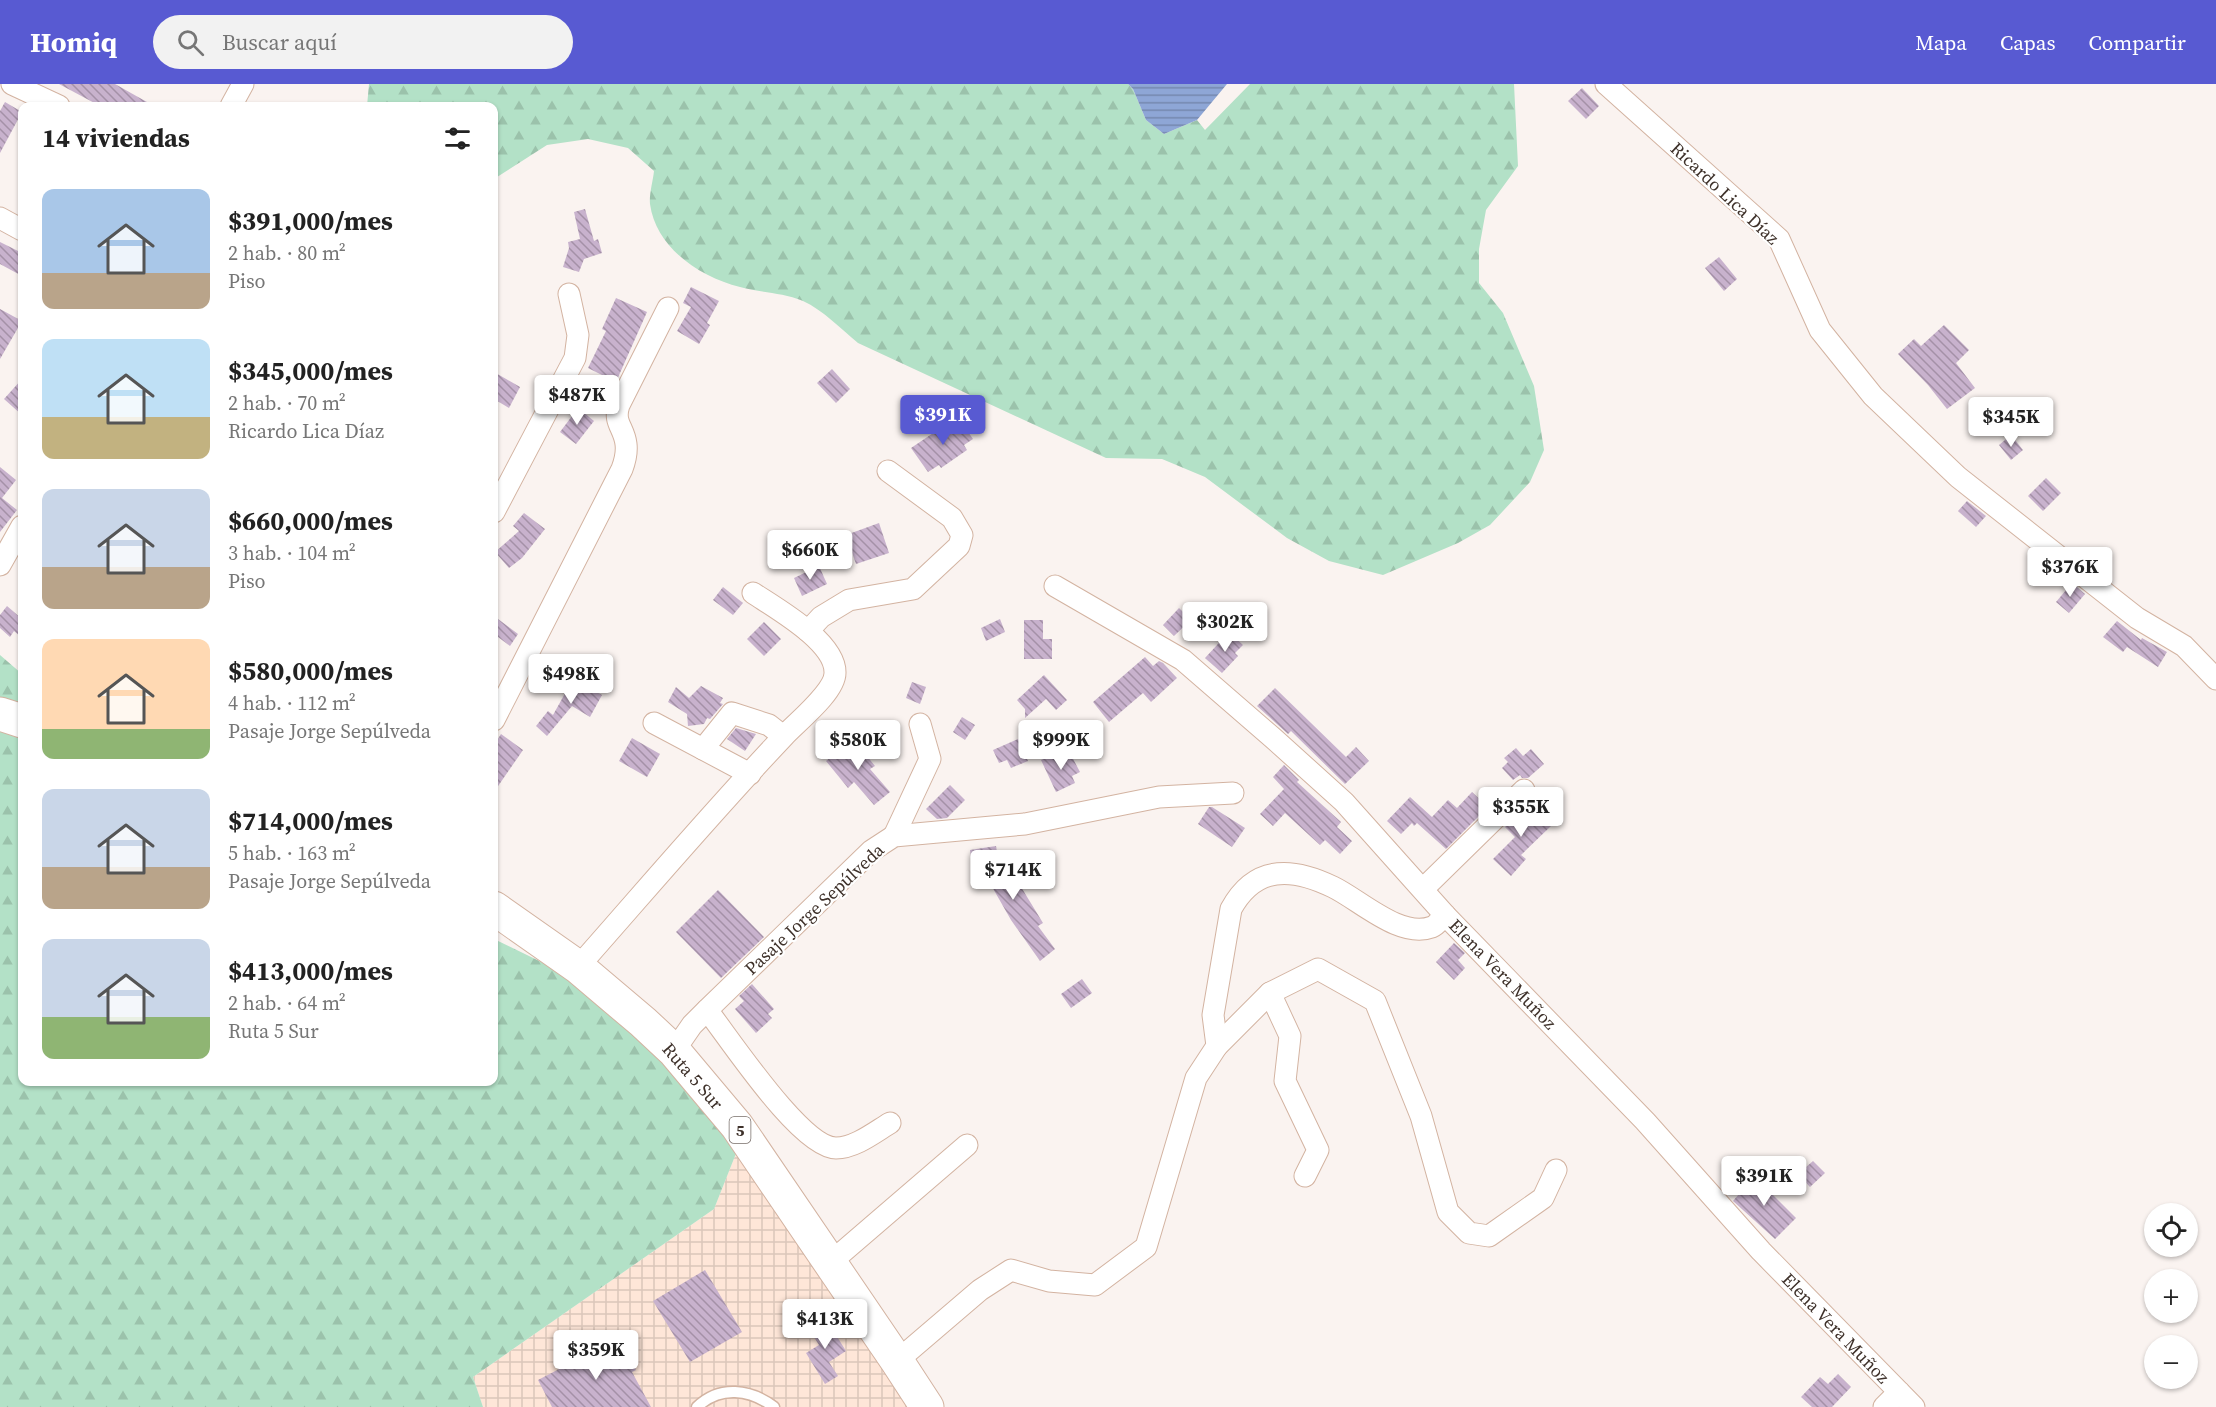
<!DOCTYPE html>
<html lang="es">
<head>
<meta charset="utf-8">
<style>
	body { margin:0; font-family:"Source Serif 4",serif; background:#f2f2f2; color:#222; height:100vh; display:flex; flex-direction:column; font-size:22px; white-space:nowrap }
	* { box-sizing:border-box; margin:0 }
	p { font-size:20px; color:#767676 }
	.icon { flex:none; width:33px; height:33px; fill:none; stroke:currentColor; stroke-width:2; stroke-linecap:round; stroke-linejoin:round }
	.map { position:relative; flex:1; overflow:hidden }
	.panel { position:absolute; left:18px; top:18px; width:480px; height:984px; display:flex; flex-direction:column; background:#fff; border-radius:12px; box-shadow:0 2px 4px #0004 }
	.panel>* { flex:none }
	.fabs { position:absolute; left:2144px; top:1119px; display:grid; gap:12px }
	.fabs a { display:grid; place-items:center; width:54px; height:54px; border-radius:50%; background:#fff; box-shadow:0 2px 4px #0004; font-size:30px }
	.price { position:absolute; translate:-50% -51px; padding:0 14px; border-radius:6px; background:#fff; color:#222; font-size:20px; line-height:39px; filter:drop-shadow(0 2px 3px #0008) }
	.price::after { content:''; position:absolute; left:50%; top:36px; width:18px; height:14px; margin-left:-9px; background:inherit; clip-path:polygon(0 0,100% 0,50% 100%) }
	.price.on { background:#585ad2; color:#fff }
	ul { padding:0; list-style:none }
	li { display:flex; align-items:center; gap:18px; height:150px; padding:0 24px }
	li span { display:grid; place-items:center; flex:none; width:168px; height:120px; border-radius:12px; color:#555 }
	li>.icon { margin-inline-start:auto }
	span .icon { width:72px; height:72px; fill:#fffc; stroke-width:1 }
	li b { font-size:26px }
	h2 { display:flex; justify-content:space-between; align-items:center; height:72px; padding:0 24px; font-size:26px }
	header { display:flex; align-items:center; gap:36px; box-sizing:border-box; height:84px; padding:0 30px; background:#585ad2; color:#fff }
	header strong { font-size:28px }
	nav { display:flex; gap:33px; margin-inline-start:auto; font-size:21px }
	.search { width:420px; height:54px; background:#f2f2f2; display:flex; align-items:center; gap:15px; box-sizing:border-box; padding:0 21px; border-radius:33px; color:#767676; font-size:22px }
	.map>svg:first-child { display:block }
	.industrial { fill:url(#industrial-grid) }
	.forest { fill:url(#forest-firs) }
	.water { fill:url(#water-rules) }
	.building { fill:url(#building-back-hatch) }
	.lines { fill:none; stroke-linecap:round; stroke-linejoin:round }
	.service-casing { stroke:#d3b3a1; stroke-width:13 }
	.minor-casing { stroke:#d3b3a1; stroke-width:23 }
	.trunk-casing { stroke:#d3b3a1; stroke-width:35 }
	.service { stroke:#fff; stroke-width:10 }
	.minor { stroke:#fff; stroke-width:21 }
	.trunk { stroke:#fff; stroke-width:33 }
	.labels { text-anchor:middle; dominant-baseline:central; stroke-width:4.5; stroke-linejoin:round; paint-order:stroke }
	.shield { fill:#fff; stroke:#786f6a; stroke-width:1.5 }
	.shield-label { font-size:16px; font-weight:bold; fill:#3e312a }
	.street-label { font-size:18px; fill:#3e312a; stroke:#fff }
</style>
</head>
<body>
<header>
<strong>Homiq</strong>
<div class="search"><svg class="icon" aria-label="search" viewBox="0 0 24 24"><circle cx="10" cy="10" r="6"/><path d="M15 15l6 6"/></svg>Buscar aquí</div>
<nav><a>Mapa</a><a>Capas</a><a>Compartir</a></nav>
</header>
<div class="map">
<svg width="2216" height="1323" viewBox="0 0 2216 1323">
	<defs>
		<pattern id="industrial-grid" width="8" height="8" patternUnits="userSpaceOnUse" patternTransform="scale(1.5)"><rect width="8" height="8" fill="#fee6d8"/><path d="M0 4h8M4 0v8" fill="none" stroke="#dbc6ba"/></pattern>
		<pattern id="forest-firs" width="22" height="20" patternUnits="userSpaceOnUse" patternTransform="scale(1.5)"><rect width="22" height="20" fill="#b3e1c7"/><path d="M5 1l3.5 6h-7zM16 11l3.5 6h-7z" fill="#9bc2ab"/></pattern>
		<pattern id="water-rules" width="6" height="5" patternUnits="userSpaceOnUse" patternTransform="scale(1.5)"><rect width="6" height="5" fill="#8ea6d6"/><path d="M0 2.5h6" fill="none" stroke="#7588ae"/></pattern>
		<pattern id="building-back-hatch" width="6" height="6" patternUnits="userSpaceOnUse" patternTransform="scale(1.5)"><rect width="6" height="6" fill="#c8b2cd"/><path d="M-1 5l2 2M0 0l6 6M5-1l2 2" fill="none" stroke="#a491a7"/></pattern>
	</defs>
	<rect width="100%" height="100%" fill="#faf3f0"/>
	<polygon class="industrial" points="737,1067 913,1323 483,1323 473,1293 714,1125"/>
	<g class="forest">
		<path d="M369 0H1128L1133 5 1146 36 1164 50 1197 36 1205 46 1250 0H1514L1518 82 1486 126 1479 165V199L1503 229 1534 302 1544 366 1530 398 1490 441 1458 459 1383 491 1329 477 1287 454 1205 393 1162 375 1106 374 858 259C841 245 823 226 803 217 781 208 761 209 740 203 700 193 656 164 650 120 649 110 653 97 654 87L628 64 588 55 547 61 494 95V22H367Z"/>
		<polygon points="0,571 22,590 22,998 494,998 494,855 566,890 641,950 737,1067 714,1125 473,1293 483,1323 0,1323"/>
	</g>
	<polygon class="water" points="1128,0 1227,0 1197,36 1164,50 1146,36 1133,5"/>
	<g class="building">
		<polygon points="59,0 115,0 154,22 100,22"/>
		<polygon points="1582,4 1599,22 1586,35 1568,17"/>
		<polygon points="5,18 22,28 0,69 0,27"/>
		<polygon points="585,125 594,157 598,155 602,169 584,175 579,188 563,183 569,164 568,158 580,155 574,128"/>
		<polygon points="0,158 22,169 22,192 0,180"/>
		<polygon points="1719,173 1737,195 1724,207 1705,184"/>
		<polygon points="691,203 719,217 707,239 710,241 699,260 677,247 691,223 683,219"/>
		<polygon points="616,214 647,228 616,298 588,284 606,247 602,245"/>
		<polygon points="0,225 22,237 0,275"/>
		<polygon points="1944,241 1969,266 1956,279 1975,304 1947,325 1928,301 1898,270 1914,255 1921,262"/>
		<polygon points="832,285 850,305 836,319 817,299"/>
		<polygon points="494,288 520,303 509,324 494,315"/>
		<polygon points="22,295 22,331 4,315"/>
		<polygon points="2023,323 2037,342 2022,352 2008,333"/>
		<polygon points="578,324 594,337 576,360 560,348"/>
		<polygon points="951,337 954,342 961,338 973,355 964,361 967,366 941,384 939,381 928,388 911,364"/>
		<polygon points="2011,351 2023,366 2011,376 1999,361"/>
		<polygon points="0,383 16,396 2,414 17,426 0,448"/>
		<polygon points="2046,394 2061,409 2043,427 2028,412"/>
		<polygon points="1967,417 1986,432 1976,443 1958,427"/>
		<polygon points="524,429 545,445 522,474 509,484 495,468 519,447 513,442"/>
		<polygon points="879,439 889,469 856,480 846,451"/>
		<polygon points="819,482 827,500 802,512 794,494"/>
		<polygon points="2072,499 2085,510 2069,529 2056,518"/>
		<polygon points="723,503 743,519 733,531 713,516"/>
		<polygon points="7,522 22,535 22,554 14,547 10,553 0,544 0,531"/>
		<polygon points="1179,524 1191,536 1174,552 1163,541"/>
		<polygon points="494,532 518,550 510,562 494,550"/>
		<polygon points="1000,535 1005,548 986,557 981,544"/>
		<polygon points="1024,536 1043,536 1043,555 1052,555 1052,575 1024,575"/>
		<polygon points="2117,537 2141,556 2142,554 2167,568 2158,583 2127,563 2123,568 2103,553"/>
		<polygon points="764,538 781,555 764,572 747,555"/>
		<polygon points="1229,548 1243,561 1235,569 1238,572 1222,589 1205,574"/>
		<polygon points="1145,573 1153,582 1159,577 1163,579 1177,594 1151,618 1143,609 1109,638 1093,618"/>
		<polygon points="1044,591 1067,616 1056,626 1046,615 1025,634 1025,625 1017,616"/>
		<polygon points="573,595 602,611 590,633 572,622 547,652 536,642 548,627 553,631"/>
		<polygon points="912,598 926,603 920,620 906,614"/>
		<polygon points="701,602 723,614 720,619 723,620 710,635 707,634 704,640 688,642 687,630 668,618 676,603 689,614"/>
		<polygon points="1275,604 1346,673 1356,663 1369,677 1345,700 1291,647 1288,650 1257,622"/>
		<polygon points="962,633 975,641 965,656 953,648"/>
		<polygon points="736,644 756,650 745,667 727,655"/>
		<polygon points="501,650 523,666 494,708 494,661"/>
		<polygon points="632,654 660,670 647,693 619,677"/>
		<polygon points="853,655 875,682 870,685 890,708 874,721 854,698 848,704 826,677"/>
		<polygon points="1018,655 1028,677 1011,684 1007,676 999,679 993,666"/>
		<polygon points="1516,664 1523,672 1531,665 1544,680 1528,694 1522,694 1520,691 1513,696 1502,684 1508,678 1504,674"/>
		<polygon points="1056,669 1059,674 1070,669 1080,688 1072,692 1075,699 1056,708 1041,676"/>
		<polygon points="1284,681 1299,696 1297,698 1341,738 1337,743 1352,757 1340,770 1325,756 1320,761 1285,729 1273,742 1260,730 1284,705 1273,693"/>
		<polygon points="950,701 965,716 947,734 937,735 926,725"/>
		<polygon points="1472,708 1488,723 1446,765 1417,739 1414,742 1412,739 1401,750 1387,737 1410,713 1432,733 1448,716 1457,724"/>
		<polygon points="1529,719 1551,742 1521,771 1526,775 1511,792 1493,775 1515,753 1505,743"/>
		<polygon points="1209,723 1212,723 1245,744 1232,763 1198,740"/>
		<polygon points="996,762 1001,791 1010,785 1043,839 1038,842 1055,865 1040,877 1011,836 979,780 972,781 970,766"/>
		<polygon points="718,806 764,853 721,894 676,848"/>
		<polygon points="1454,859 1465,869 1458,876 1465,884 1454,896 1436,878"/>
		<polygon points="1082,895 1092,909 1071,924 1061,910"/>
		<polygon points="752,900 774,925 768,930 772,934 756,949 735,925 744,917 739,912"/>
		<polygon points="1813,1077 1825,1089 1810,1103 1798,1090"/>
		<polygon points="1757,1089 1775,1104 1771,1109 1796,1134 1775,1155 1733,1117"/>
		<polygon points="705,1186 742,1248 690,1278 653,1217"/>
		<polygon points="826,1235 846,1267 829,1278 838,1292 825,1300 806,1269 819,1261 809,1245"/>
		<polygon points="619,1254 636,1286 632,1288 651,1323 552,1323 538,1296"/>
		<polygon points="1838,1290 1851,1303 1832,1323 1812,1323 1801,1313 1820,1293 1828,1300"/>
	</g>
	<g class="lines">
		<g class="service-casing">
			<path id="service" d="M697 1323C720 1301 750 1305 774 1323"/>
		</g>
		<g class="minor-casing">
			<g id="minor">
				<polyline points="12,0 59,22"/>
				<polyline points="1606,0 1779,155 1820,246 1873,312 1958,393 2137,534 2184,562 2216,595"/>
				<polyline points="231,22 243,0"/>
				<polyline points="0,134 22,146"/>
				<polyline points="494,428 575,274 578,251 569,210"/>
				<polyline points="0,481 22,442"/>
				<polyline points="1055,502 1183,576 1273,654 1344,718 1445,831 1645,1037 1761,1167 1914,1323"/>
				<polyline points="808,547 821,533 849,516 913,505 959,462 962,451 952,434 888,387"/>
				<path d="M494 636 622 385C625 377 627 368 626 360 624 343 613 339 619 321L668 224"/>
				<polyline points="654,639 750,690"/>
				<polyline points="703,665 732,629 769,641 783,652"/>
				<polyline points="894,752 930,675 920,640"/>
				<polyline points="1423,805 1524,706"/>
				<path d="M578 883C646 806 713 727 784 652 797 638 835 608 835 589 836 558 777 525 753 509"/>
				<polyline points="1270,909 1290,952 1285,997 1318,1066 1305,1092"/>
				<path d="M707 926C730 955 801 1064 836 1064 855 1064 875 1048 890 1039"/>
				<polyline points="1217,962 1270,909 1318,885 1375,917 1421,1032 1448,1128 1469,1149 1489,1152 1543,1114 1556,1086"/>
				<polyline points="674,967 692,941 707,926 871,767 894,752 1025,740 1159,713 1233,709"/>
				<polyline points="831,1178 967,1061"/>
				<path d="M897 1277 980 1206 1011 1186 1049 1197 1095 1201 1146 1163 1196 994 1217 962 1213 931 1231 825C1255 781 1292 783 1333 803 1360 816 1400 855 1432 843 1437 841 1441 835 1445 831"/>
				<polyline points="1884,1323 1899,1308"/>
			</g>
		</g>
		<g class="trunk-casing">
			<g id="trunk">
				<polyline points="0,630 22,637"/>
				<polyline points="494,824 578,883 643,938 674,967 737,1042 897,1277 927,1323"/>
			</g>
		</g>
		<use href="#service" class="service"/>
		<use href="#minor" class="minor"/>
		<use href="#trunk" class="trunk"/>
	</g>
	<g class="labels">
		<rect class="shield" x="729.5" y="1033" width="21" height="26" rx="4.5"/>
		<g class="shield-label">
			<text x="740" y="1046">5</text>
		</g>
		<g class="street-label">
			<text transform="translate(1725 109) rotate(43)">Ricardo Lica Díaz</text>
			<text transform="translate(814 825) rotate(-43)">Pasaje Jorge Sepúlveda</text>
			<text transform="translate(1503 890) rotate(46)">Elena Vera Muñoz</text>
			<text transform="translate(693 992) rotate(49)">Ruta 5 Sur</text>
			<text transform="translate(1836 1244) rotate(46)">Elena Vera Muñoz</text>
		</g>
	</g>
</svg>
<div class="fabs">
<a><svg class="icon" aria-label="locate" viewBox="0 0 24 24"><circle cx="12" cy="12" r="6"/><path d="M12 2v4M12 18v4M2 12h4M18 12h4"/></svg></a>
<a>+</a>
<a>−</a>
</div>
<b class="price" style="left:577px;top:342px">$487K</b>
<b class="price on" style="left:943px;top:362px">$391K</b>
<b class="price" style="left:2011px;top:364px">$345K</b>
<b class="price" style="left:810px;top:497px">$660K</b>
<b class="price" style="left:2070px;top:514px">$376K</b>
<b class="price" style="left:1225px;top:569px">$302K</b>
<b class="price" style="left:571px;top:621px">$498K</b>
<b class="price" style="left:858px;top:687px">$580K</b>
<b class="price" style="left:1061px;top:687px">$999K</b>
<b class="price" style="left:1521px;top:754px">$355K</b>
<b class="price" style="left:1013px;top:817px">$714K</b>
<b class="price" style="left:1764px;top:1123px">$391K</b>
<b class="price" style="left:825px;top:1266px">$413K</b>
<b class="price" style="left:596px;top:1297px">$359K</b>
<section class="panel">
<h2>14 viviendas<svg class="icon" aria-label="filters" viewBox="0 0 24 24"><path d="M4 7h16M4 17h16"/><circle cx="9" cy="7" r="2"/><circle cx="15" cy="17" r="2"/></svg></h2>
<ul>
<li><span style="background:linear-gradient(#a9c7e8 70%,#b9a48a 0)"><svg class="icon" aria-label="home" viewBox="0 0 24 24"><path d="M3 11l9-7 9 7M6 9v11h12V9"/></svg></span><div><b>$391,000/mes</b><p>2 hab. · 80 m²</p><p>Piso</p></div></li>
<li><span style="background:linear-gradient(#bfe0f5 65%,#c2b280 0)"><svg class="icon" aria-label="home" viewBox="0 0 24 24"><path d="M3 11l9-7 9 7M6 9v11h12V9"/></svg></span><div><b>$345,000/mes</b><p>2 hab. · 70 m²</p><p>Ricardo Lica Díaz</p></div></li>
<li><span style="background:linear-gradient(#c9d6e8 65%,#b9a48a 0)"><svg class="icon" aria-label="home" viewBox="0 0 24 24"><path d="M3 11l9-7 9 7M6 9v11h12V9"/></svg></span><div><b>$660,000/mes</b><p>3 hab. · 104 m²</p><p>Piso</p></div></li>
<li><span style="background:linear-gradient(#ffd9b3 75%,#8fb573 0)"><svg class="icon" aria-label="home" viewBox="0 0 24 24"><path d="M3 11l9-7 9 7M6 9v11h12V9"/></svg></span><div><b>$580,000/mes</b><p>4 hab. · 112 m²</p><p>Pasaje Jorge Sepúlveda</p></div></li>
<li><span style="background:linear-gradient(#c9d6e8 65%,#b9a48a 0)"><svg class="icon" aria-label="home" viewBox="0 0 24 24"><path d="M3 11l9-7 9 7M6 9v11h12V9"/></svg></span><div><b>$714,000/mes</b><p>5 hab. · 163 m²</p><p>Pasaje Jorge Sepúlveda</p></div></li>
<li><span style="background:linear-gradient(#c9d6e8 65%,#8fb573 0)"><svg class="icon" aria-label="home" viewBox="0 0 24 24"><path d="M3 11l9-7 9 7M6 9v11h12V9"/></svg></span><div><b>$413,000/mes</b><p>2 hab. · 64 m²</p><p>Ruta 5 Sur</p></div></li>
</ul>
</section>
</div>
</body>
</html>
